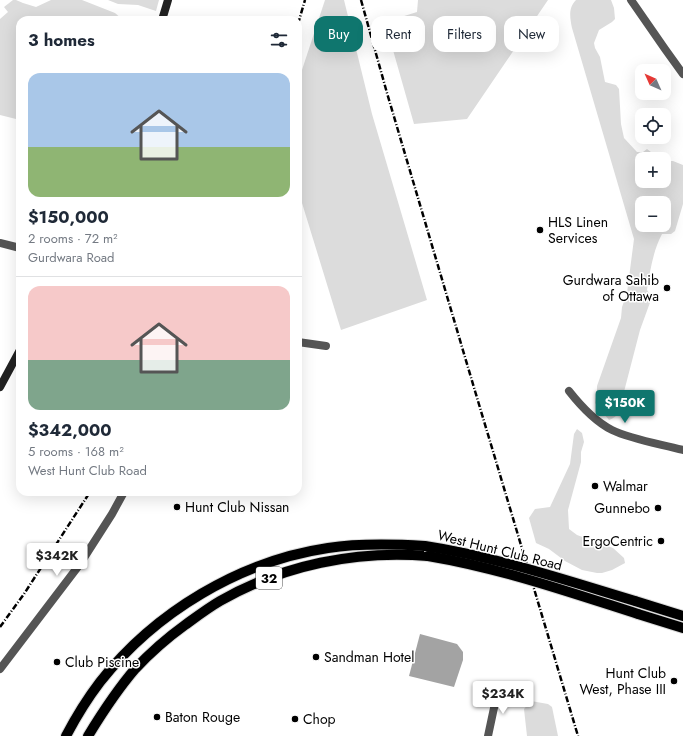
<!DOCTYPE html>
<html lang="en">
<head>
<meta charset="utf-8">
<style>
	body { margin:0; font-family:Jost,sans-serif; background:#f2f2f3; color:#1f2937; height:100vh; display:flex; flex-direction:column; font-size:15px; white-space:nowrap }
	* { box-sizing:border-box; margin:0 }
	p { font-size:13px; color:#747a83 }
	.icon { flex:none; width:22px; height:22px; fill:none; stroke:currentColor; stroke-width:2; stroke-linecap:round; stroke-linejoin:round }
	.map { position:relative; flex:1; overflow:hidden }
	.side { position:absolute; left:16px; top:16px; width:286px; height:480px; display:flex; flex-direction:column; background:#fff; border-radius:12px; box-shadow:0 4px 16px #0002 }
	.side>* { flex:none }
	.top-card { position:absolute; left:314px; top:16px; width:309px; height:36px; display:flex; gap:8px }
	.needle { width:26px; rotate:315deg }
	.fabs { position:absolute; left:635px; top:64px; display:grid; gap:8px }
	.fabs a { display:grid; place-items:center; width:36px; height:36px; border-radius:8px; background:#fff; box-shadow:0 4px 16px #0002; font-size:20px }
	.price { position:absolute; translate:-50% -34px; padding:0 9px; border-radius:4px; background:#fff; color:#222; font-size:13px; line-height:26px; filter:drop-shadow(0 1px 2px #0008) }
	.price::after { content:''; position:absolute; left:50%; top:24px; width:12px; height:9px; margin-left:-6px; background:inherit; clip-path:polygon(0 0,100% 0,50% 100%) }
	.price.on { background:#0f766e; color:#fff }
	ul { padding:0; list-style:none }
	li { display:grid; align-content:center; gap:8px; height:212px; padding:0 12px }
	li+li { border-top:1px solid #e0e1e3 }
	li span { display:grid; place-items:center; height:124px; border-radius:12px; color:#555 }
	li>.icon { margin-inline-start:auto }
	span .icon { width:72px; height:72px; fill:#fffc; stroke-width:1 }
	li b { font-size:17px }
	h2 { display:flex; justify-content:space-between; align-items:center; height:48px; padding:0 12px; font-size:17px }
	.tag { padding:0 14px; border-radius:12px; background:#fff; box-shadow:0 4px 16px #0002; font-size:14px; line-height:36px }
	.tag.on { background:#0f766e; color:#fff }
	.map>svg:first-child { display:block }
	.green { fill:#dcdcdc; fill-rule:evenodd }
	.water { fill:#a3a3a3 }
	.lines { fill:none; stroke-linecap:round; stroke-linejoin:round }
	.primary-casing { stroke:#dbdbdb; stroke-width:12 }
	.street { stroke:#555; stroke-width:8 }
	.secondary { stroke:#222; stroke-width:8 }
	.primary { stroke:#000; stroke-width:10 }
	.rail { stroke:#000; stroke-width:2.5; stroke-dasharray:6 2 1 2; stroke-linecap:butt }
	.primary-bridge-casing { stroke:#dbdbdb; stroke-width:12; stroke-linecap:butt }
	.primary-bridge { stroke:#000; stroke-width:10 }
	.poi-dot { fill:#000; stroke:#fff; stroke-width:1.5 }
	.labels { text-anchor:middle; dominant-baseline:central; stroke-width:3; stroke-linejoin:round; paint-order:stroke }
	.shield { fill:#fff; stroke:#4c4c4c; stroke-width:1 }
	.shield-label { font-size:13px; font-weight:bold; fill:#000 }
	.poi-label { font-size:14px; fill:#000; stroke:#fff; text-anchor:start }
	.street-label { font-size:14px; fill:#000; stroke:#fff }
</style>
</head>
<body>
<div class="map">
<svg width="683" height="736" viewBox="0 0 683 736">
	<rect width="100%" height="100%" fill="#fff"/>
	<g class="green">
		<polygon points="13,0 16,0 23,3 36,7 51,0 82,0 115,13 123,20 20,20 20,120 0,115 0,19 8,12 4,7"/>
		<polygon points="108,0 159,0 156,11 138,5 118,4"/>
		<polygon points="325,0 344,0 372,114 427,300 341,330 298,190 298,82"/>
		<polygon points="418,0 548,0 467,119 414,124 385,22 417,12"/>
		<path d="M576 0H611L614 8 615 19 612 22 599 30 594 43 595 48 600 57 605 82 616 85 619 89 621 124 624 138 637 152H643L647 149 660 159H642V181H664V161H673L683 165V204L675 231 671 234H662C653 251 650 271 647 290L652 297 640 330 619 411C617 416 614 418 609 420L595 403 597 391V386L621 318 622 307 627 293 634 239 572 28C570 18 568 8 576 0ZM642 203H664V225H642Z"/>
		<polygon points="577,429 582,433 584,442 581,452 581,462 568,510 569,529 577,535 613,548 624,558 625,563 612,570 602,573 597,573 582,570 565,561 549,549 536,543 529,518 535,509 550,507 570,464 574,434"/>
		<polygon points="531,701 548,704 552,707 558,736 527,736 524,709"/>
	</g>
	<polygon class="water" points="420,634 457,644 463,652 463,660 454,687 409,676"/>
	<g class="lines">
		<g class="primary-casing">
			<g id="primary">
				<polyline points="635,601 683,616"/>
				<polyline points="638,614 683,628"/>
				<path d="M66 736C76 717 87 699 100 682 155 612 240 561 328 548 360 543 392 544 425 546"/>
				<path d="M88 736C102 713 117 690 135 669 150 653 167 638 185 625 196 617 208 608 220 601 283 565 356 550 428 556"/>
			</g>
		</g>
		<g class="street">
			<polyline points="631,0 665,49 683,74"/>
			<polyline points="0,243 20,248"/>
			<polyline points="298,342 326,346"/>
			<path d="M569 391C580 405 596 422 612 430 633 440 661 444 683 450"/>
			<polyline points="0,669 80,564 112,514 124,492"/>
			<polyline points="488,736 498,689"/>
		</g>
		<g class="secondary">
			<polyline points="162,20 168,0"/>
			<polyline points="0,387 20,350"/>
		</g>
		<use href="#primary" class="primary"/>
		<g class="rail">
			<polyline points="361,0 387,93 475,391 578,736"/>
			<polyline points="298,24 305,0"/>
			<polyline points="0,627 24,594 90,492"/>
		</g>
		<g class="primary-bridge-casing">
			<g id="primary-bridge">
				<path d="M425 546C497 557 565 580 635 601"/>
				<path d="M428 556C500 568 569 592 638 614"/>
			</g>
		</g>
		<use href="#primary-bridge" class="primary-bridge"/>
	</g>
	<g class="poi-dot">
		<circle cx="540" cy="230" r="4"/>
		<circle cx="667" cy="288" r="4"/>
		<circle cx="595" cy="486" r="4"/>
		<circle cx="177" cy="507" r="4"/>
		<circle cx="658" cy="508" r="4"/>
		<circle cx="661" cy="541" r="4"/>
		<circle cx="316" cy="657" r="4"/>
		<circle cx="57" cy="662" r="4"/>
		<circle cx="674" cy="681" r="4"/>
		<circle cx="157" cy="717" r="4"/>
		<circle cx="295" cy="719" r="4"/>
	</g>
	<g class="labels">
		<rect class="shield" x="256" y="567" width="26" height="22" rx="3"/>
		<g class="shield-label">
			<text x="269" y="578">32</text>
		</g>
		<g class="poi-label">
			<text x="548" y="222">HLS Linen<tspan x="548" dy="16">Services</tspan></text>
			<text x="659" y="280" text-anchor="end">Gurdwara Sahib<tspan x="659" dy="16">of Ottawa</tspan></text>
			<text x="603" y="486">Walmar</text>
			<text x="185" y="507">Hunt Club Nissan</text>
			<text x="650" y="508" text-anchor="end">Gunnebo</text>
			<text x="653" y="541" text-anchor="end">ErgoCentric</text>
			<text x="324" y="657">Sandman Hotel</text>
			<text x="65" y="662">Club Piscine</text>
			<text x="666" y="673" text-anchor="end">Hunt Club<tspan x="666" dy="16">West, Phase III</tspan></text>
			<text x="165" y="717">Baton Rouge</text>
			<text x="303" y="719">Chop</text>
		</g>
		<g class="street-label">
			<text transform="translate(500 550) rotate(14)">West Hunt Club Road</text>
		</g>
	</g>
</svg>
<div class="fabs">
<a><svg class="needle" viewBox="-14 -14 28 28"><path d="M0-13l5 13h-10z" fill="#e53935"/><path d="M0 13l5-13h-10z" fill="#747a83"/></svg></a>
<a><svg class="icon" aria-label="locate" viewBox="0 0 24 24"><circle cx="12" cy="12" r="6"/><path d="M12 2v4M12 18v4M2 12h4M18 12h4"/></svg></a>
<a>+</a>
<a>−</a>
</div>
<b class="price on" style="left:625px;top:424px">$150K</b>
<b class="price" style="left:57px;top:577px">$342K</b>
<b class="price" style="left:503px;top:715px">$234K</b>
<div class="top-card">
<a class="tag on">Buy</a>
<a class="tag">Rent</a>
<a class="tag">Filters</a>
<a class="tag">New</a>
</div>
<section class="side">
<h2>3 homes<svg class="icon" aria-label="filters" viewBox="0 0 24 24"><path d="M4 7h16M4 17h16"/><circle cx="9" cy="7" r="2"/><circle cx="15" cy="17" r="2"/></svg></h2>
<ul>
<li><span style="background:linear-gradient(#a9c7e8 60%,#8fb573 0)"><svg class="icon" aria-label="home" viewBox="0 0 24 24"><path d="M3 11l9-7 9 7M6 9v11h12V9"/></svg></span><div><b>$150,000</b><p>2 rooms · 72 m²</p><p>Gurdwara Road</p></div></li>
<li><span style="background:linear-gradient(#f6c9c9 60%,#7fa58c 0)"><svg class="icon" aria-label="home" viewBox="0 0 24 24"><path d="M3 11l9-7 9 7M6 9v11h12V9"/></svg></span><div><b>$342,000</b><p>5 rooms · 168 m²</p><p>West Hunt Club Road</p></div></li>
</ul>
</section>
</div>
</body>
</html>
